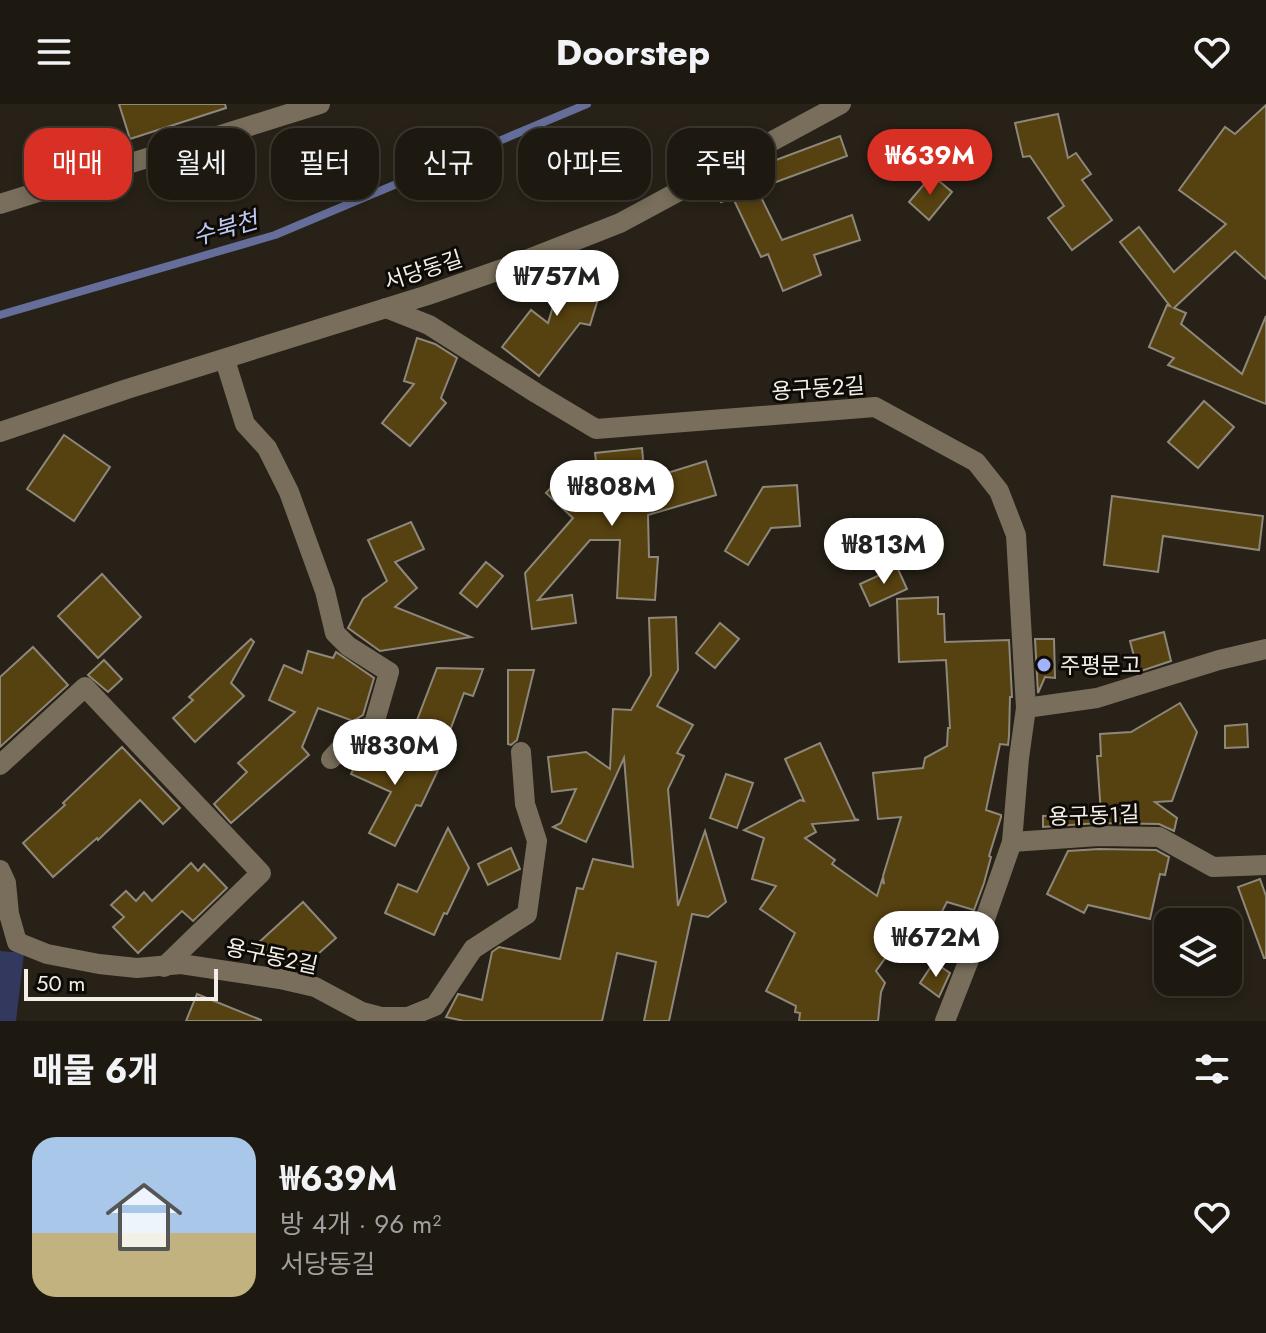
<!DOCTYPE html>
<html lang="ko">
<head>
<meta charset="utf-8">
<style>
	body { margin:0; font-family:Jost,"Noto Sans KR",sans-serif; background:#25221a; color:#f1f3f6; height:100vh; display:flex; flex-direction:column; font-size:30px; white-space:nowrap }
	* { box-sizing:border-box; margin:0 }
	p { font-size:26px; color:#a0a09f }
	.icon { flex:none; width:44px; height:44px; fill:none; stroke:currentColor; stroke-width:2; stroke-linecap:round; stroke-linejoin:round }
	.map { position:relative; height:917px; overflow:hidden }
	.drawer { display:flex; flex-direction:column; background:#1d1911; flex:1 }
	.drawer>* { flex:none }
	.top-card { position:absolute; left:24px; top:24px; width:800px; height:72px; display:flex; gap:16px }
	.controls { position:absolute; left:1154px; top:804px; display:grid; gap:16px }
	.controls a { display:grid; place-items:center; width:88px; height:88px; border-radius:16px; background:#1d1911; box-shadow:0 4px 12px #0003,0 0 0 2px #3b3831; font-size:40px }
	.scale { position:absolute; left:24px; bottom:20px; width:194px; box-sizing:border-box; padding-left:8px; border:4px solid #f3efe8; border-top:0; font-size:22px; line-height:28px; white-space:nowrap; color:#f3efe8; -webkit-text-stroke:6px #0e0b07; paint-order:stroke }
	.price { position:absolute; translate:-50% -68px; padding:0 18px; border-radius:28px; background:#fff; color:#222; font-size:26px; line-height:52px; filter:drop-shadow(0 2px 4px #0008) }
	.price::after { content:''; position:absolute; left:50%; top:48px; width:24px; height:18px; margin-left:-12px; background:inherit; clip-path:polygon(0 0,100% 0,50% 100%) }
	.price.current { background:#d93025; color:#fff }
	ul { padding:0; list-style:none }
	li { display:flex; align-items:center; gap:24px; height:200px; padding:0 32px }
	li span { display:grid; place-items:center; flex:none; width:224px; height:160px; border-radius:24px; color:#555 }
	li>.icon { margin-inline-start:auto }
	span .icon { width:96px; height:96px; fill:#fffc; stroke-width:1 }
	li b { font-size:34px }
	h2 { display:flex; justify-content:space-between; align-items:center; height:96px; padding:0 32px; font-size:34px }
	.chip { padding:0 28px; border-radius:24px; background:#1d1911; box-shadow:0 4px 12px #0003,0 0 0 2px #3b3831; font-size:28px; line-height:72px }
	.chip.current { background:#d93025; color:#fff }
	header { display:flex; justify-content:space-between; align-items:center; height:104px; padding:0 32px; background:#1d1911; font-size:36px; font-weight:700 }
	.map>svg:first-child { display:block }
	.green { fill:#33395e }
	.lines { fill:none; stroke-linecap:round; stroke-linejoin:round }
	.stream { stroke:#656e9a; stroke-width:8 }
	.building { fill:#564110; stroke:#8e887b; stroke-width:2 }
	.minor { stroke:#786e5b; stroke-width:20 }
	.poi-dot { fill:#a3b2fd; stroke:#0e0b07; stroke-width:3 }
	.labels { text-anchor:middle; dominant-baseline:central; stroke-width:6; stroke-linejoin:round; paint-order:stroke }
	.street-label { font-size:22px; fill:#f3efe8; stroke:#0e0b07 }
	.poi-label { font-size:22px; fill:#f3efe8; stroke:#0e0b07; text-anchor:start }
	.water-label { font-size:24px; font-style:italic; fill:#c0c9f3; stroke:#0e0b07 }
</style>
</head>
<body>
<header><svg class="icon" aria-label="menu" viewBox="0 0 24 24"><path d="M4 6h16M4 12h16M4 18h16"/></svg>Doorstep<svg class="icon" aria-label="heart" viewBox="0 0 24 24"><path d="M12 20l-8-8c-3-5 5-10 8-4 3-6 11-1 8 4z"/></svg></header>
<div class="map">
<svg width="1266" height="917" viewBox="0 0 1266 917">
	<rect width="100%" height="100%" fill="#272117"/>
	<polygon class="green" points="0,847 24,849 16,917 0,917"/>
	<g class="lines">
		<polyline class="stream" points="0,211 275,131 587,0"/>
	</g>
	<g class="building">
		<polygon points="119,0 225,0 226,4 130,35"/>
		<polygon points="1266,1 1266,175 1235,147 1174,204 1186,209 1181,220 1242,270 1266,212 1266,300 1168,261 1174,254 1149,243 1167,201 1170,202 1120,138 1139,123 1174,168 1226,120 1179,86 1225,23 1235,30"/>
		<polygon points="1058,10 1068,54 1076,49 1091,70 1082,76 1112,116 1072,146 1048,114 1064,102 1030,52 1023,53 1015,19"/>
		<polygon points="840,32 847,52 757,85 782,136 852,111 860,136 814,151 821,171 783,187 768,150 761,153 733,94 721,98 715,85 776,56"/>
		<polygon points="53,52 59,68 32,76 26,61"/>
		<polygon points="932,71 952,88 929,116 909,98"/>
		<polygon points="567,156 606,169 590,221 580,219 539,272 502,243 531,206 548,219"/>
		<polygon points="417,234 435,240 457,254 441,294 446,299 410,342 382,319 414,280 404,277"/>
		<polygon points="1204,297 1234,323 1198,364 1168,338"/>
		<polygon points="64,331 110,363 74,417 27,385"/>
		<polygon points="642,344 645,376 706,357 716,391 648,411 649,453 658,453 655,496 617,494 620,436 590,436 538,496 572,491 576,519 532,525 525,469 573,414 546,389 564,369 601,403 595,349"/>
		<polygon points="797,381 800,422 771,424 748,461 725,447 763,383"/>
		<polygon points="1112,392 1263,412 1259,446 1163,432 1158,468 1104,461"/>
		<polygon points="411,418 424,445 395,458 417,484 395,503 471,533 380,547 348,524 363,495 387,477 368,436"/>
		<polygon points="486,458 503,472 477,503 460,489"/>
		<polygon points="897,463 907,485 870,502 860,480"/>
		<polygon points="102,470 141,513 98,554 58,512"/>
		<polygon points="938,493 938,510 944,510 945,538 1009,536 1012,593 1010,593 1009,632 1008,641 1000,640 986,706 1001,711 1001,713 989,752 991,753 984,779 974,806 947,798 927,836 906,825 876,867 885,879 881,888 878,917 799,917 800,909 795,908 796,902 766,887 795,829 760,805 776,782 752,775 764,734 744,726 800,696 804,697 785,655 820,639 855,715 859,716 812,720 816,728 805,734 835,756 832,760 877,792 882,776 884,780 883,772 901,713 878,715 873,669 923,664 925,654 947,642 948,624 950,624 946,556 899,558 897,495"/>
		<polygon points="676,513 678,566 657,602 693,621 677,649 684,652 668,685 678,802 705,727 726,798 708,813 692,810 669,917 644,917 656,858 617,849 602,917 464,917 446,913 458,890 482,896 492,848 499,843 560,855 577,784 583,785 593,755 633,763 624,654 586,738 553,723 561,719 576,685 552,688 548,653 586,648 610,665 613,605 631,606 651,571 649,514"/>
		<polygon points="720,519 739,535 715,564 696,549"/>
		<polygon points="1164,528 1171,557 1138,568 1130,537"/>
		<polygon points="251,535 254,538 231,579 244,592 195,638 173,614 193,596 189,593"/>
		<polygon points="1035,535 1054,535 1055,574 1045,573 1038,589"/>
		<polygon points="33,543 68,581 0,643 0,573"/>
		<polygon points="308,547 333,554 336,548 374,574 363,611 353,617 318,604 302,643 309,651 231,719 214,700 247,668 238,659 295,608 269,596 284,561 302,569"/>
		<polygon points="104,556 122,575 108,588 88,571"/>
		<polygon points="437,564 483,565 473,592 464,589 446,637 409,637"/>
		<polygon points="508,566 534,566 517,636 511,641 508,640"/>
		<polygon points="1180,599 1197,628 1172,697 1155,698 1177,714 1174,727 1159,720 1098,719 1043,723 1043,712 1101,710 1097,652 1101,652 1100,630 1131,628"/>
		<polygon points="1247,620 1248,643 1225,644 1225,622"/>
		<polygon points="364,641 441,660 421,702 416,701 395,742 369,729 391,688 351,670"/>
		<polygon points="122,643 180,704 163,720 140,696 98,736 97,734 53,773 23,739 65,701 63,699"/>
		<polygon points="726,670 753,679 737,724 710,714"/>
		<polygon points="448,724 469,764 447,810 444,809 434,831 385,809 398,780 417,788"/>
		<polygon points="511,744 520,765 488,781 478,760"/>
		<polygon points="1099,745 1156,746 1169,753 1165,771 1160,770 1150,815 1088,801 1084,809 1047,790 1068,747"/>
		<polygon points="191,759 198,767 204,760 227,784 193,817 182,807 138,849 113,823 124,813 111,801 126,787 136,797 144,788 152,797"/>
		<polygon points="1260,775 1266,792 1266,854 1264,854 1238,783"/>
		<polygon points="303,798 336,834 300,866 291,864 281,854 272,861 255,842"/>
		<polygon points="934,858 950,869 939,893 920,879"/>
		<polygon points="197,890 261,916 261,917 186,917"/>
	</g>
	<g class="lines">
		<g class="minor">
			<polyline points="0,100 320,0"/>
			<polyline points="386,204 429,221 536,289 596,325 875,303 976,358 999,387 1016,431 1026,604 1019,654 1012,738 985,815 945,917"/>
			<polyline points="225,256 245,320 267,344 289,388 325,487 335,529 348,542 389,568 374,620 351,633 331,655"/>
			<polyline points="0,328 127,285 428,191 508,163 620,119 841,0"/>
			<polyline points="1026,604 1097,594 1219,556 1266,545"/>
			<polyline points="0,661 85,583 261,769 164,863"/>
			<polyline points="1012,738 1099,732 1159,733 1213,763 1266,761"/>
			<polyline points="0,766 6,779 9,810 17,838 47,850 99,860 137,864 181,860 280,875 315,883 362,908 381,913 408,913 435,902 473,845 527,810 537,737 525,700 521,648"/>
		</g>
	</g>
	<circle class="poi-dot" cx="1044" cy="561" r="8"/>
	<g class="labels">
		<g class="street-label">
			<text transform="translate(423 166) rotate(-18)">서당동길</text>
			<text transform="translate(818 284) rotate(-4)">용구동2길</text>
			<text transform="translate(1094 711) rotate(-2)">용구동1길</text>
			<text transform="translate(272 852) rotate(12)">용구동2길</text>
		</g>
		<g class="poi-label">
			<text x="1060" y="561">주평문고</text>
		</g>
		<g class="water-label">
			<text transform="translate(225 124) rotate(-16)">수북천</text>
		</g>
	</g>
</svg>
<div class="controls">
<a><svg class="icon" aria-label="layers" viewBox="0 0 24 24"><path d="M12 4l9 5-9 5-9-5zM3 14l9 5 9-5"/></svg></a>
</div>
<div class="scale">50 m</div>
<b class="price current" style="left:930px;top:93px">₩639M</b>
<b class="price" style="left:557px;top:214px">₩757M</b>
<b class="price" style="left:612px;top:424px">₩808M</b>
<b class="price" style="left:884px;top:482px">₩813M</b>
<b class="price" style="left:395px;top:683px">₩830M</b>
<b class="price" style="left:936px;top:875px">₩672M</b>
<div class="top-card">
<a class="chip current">매매</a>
<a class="chip">월세</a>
<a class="chip">필터</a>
<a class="chip">신규</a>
<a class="chip">아파트</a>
<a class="chip">주택</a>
</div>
</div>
<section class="drawer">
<h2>매물 6개<svg class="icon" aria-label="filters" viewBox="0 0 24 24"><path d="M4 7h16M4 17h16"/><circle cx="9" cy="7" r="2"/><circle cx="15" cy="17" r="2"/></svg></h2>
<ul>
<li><span style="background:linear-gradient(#a9c7e8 60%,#c2b280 0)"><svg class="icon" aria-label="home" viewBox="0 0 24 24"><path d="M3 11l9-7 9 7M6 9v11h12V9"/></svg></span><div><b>₩639M</b><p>방 4개 · 96 m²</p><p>서당동길</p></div><svg class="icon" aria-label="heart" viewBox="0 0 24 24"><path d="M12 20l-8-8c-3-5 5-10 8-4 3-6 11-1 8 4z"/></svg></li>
</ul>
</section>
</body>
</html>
